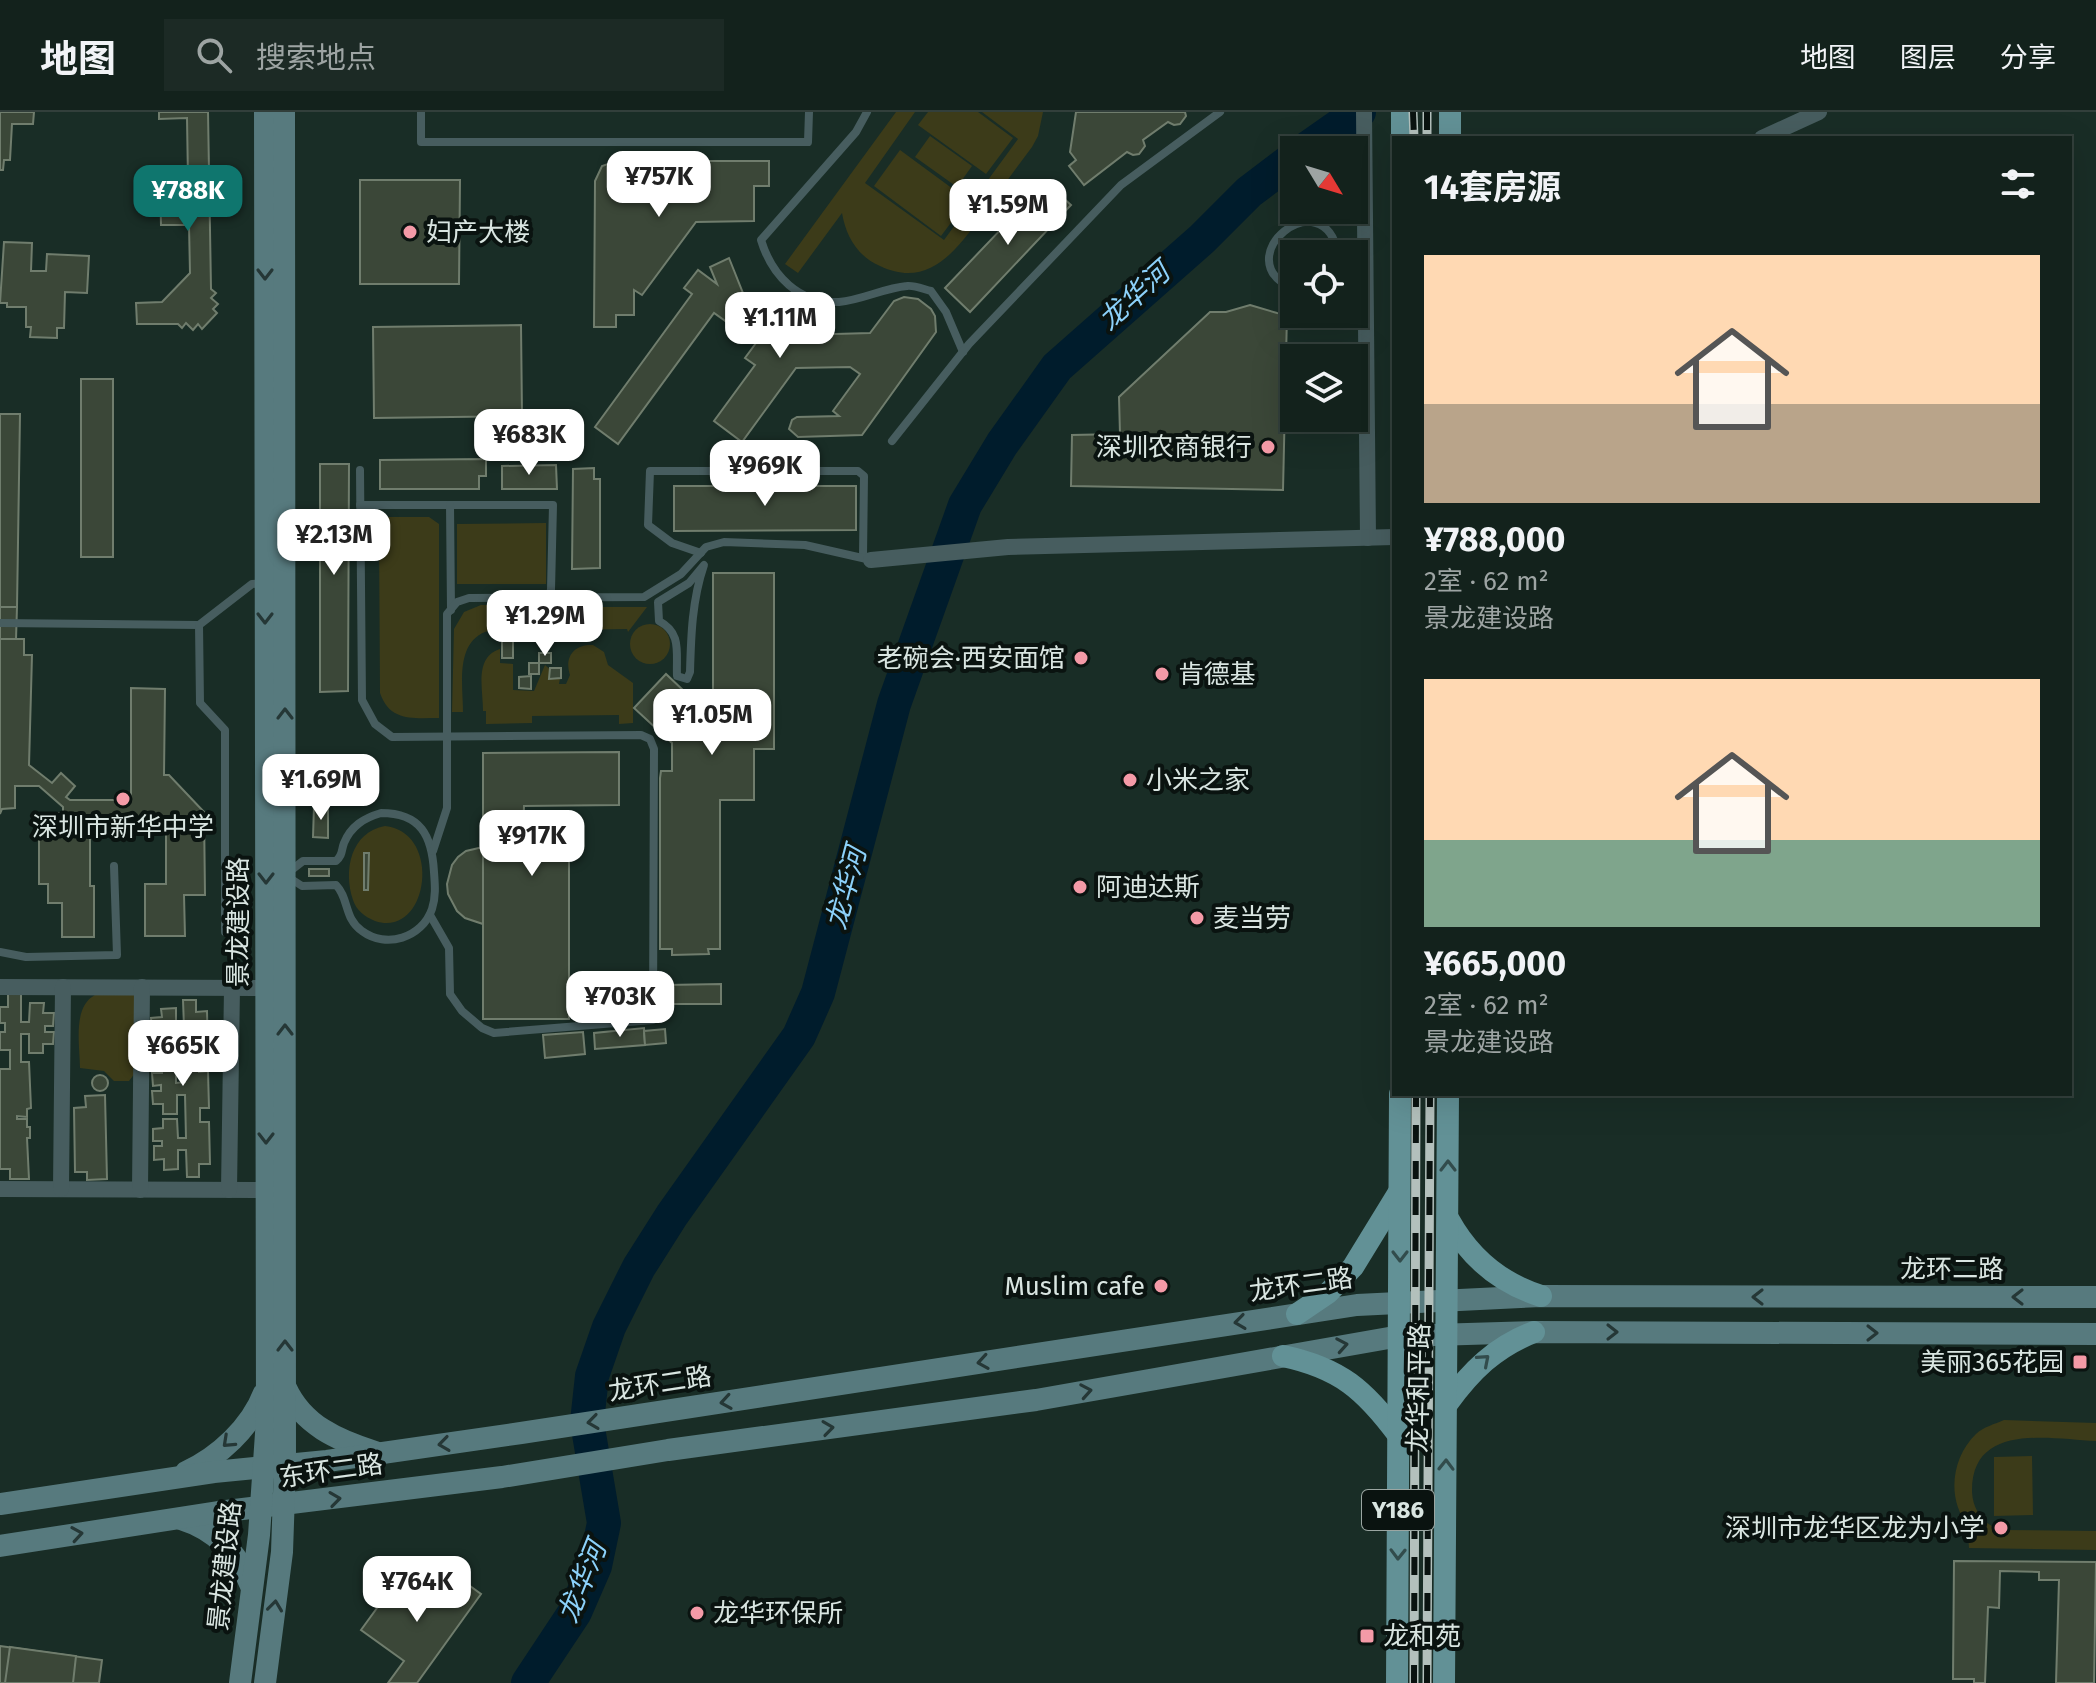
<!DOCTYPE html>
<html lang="zh">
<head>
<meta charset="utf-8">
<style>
	body { margin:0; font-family:"Fira Sans","Noto Sans SC",sans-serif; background:#1c2a25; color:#f1f3f6; height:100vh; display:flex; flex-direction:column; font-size:30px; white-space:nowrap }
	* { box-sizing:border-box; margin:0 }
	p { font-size:26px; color:#9da4a3 }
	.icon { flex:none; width:44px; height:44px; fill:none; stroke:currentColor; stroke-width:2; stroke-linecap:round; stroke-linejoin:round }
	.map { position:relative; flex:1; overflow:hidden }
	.sheet { position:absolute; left:1392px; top:24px; width:680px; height:960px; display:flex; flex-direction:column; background:#13221c; border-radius:0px; box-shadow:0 8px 32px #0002,0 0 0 2px #323f3b }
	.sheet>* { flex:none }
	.needle { width:52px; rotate:128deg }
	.buttons { position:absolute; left:1280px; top:24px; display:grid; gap:16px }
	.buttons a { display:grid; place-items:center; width:88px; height:88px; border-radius:0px; background:#13221c; box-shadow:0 8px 32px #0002,0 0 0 2px #323f3b; font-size:40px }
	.price { position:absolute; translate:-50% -68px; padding:0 18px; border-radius:16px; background:#fff; color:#222; font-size:26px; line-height:52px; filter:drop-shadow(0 2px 4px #0008) }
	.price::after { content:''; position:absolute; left:50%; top:48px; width:24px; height:18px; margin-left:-12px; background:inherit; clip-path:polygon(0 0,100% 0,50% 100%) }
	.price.current { background:#0f766e; color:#fff }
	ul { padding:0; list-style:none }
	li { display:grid; align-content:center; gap:16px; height:424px; padding:0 32px }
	li span { display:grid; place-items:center; height:248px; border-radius:0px; color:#555 }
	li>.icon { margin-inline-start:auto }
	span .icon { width:144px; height:144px; fill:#fffc; stroke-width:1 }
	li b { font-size:34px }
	h2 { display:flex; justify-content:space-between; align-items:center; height:96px; padding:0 32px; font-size:34px }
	header { display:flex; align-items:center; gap:48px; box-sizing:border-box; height:112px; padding:0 40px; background:#13221c; border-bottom:2px solid #323f3b }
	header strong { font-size:38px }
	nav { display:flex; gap:44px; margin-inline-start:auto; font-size:28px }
	.search { width:560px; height:72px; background:#1c2a25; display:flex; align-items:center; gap:20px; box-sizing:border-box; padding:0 28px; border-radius:0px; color:#9da4a3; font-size:30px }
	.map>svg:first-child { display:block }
	.green { fill:#3c3b19 }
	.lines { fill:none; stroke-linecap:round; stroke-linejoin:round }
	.river { stroke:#001c2c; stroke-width:34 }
	.building { fill:#3b4738; stroke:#707d6d; stroke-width:2 }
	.service { stroke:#475d5f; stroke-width:8 }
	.minor { stroke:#475d5f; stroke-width:16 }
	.secondary { stroke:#577a7e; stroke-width:22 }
	.primary { stroke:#629196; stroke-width:22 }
	.rail-casing { stroke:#b3c0bc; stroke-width:9 }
	.rail { stroke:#0a1310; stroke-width:6; stroke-dasharray:18; stroke-linecap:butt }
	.oneway { stroke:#253736 }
	.oneway2 { stroke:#324c4c }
	.poi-dot { fill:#f49aa7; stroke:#0a1310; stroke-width:3 }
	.labels { text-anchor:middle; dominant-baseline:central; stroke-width:8; stroke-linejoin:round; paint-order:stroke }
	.shield { fill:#0a1310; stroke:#9ba6a2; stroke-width:2 }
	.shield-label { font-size:24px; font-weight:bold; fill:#d9e5e1 }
	.poi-label { font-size:26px; fill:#d9e5e1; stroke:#0a1310; text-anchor:start }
	.street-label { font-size:26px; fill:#d9e5e1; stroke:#0a1310 }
	.water-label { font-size:28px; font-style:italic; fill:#8cd1fa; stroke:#0a1310 }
</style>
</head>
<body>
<header>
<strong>地图</strong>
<div class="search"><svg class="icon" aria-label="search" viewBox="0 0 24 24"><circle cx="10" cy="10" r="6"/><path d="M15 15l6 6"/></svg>搜索地点</div>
<nav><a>地图</a><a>图层</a><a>分享</a></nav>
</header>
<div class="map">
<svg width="2096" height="1571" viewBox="0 0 2096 1571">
	<rect width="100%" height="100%" fill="#192d26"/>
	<g class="green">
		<path d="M896 0H915L865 71 944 128 1018 27 982 0H1043L1038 24 1032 35C1017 55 1002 75 988 95 961 132 932 179 880 154 857 144 846 124 842 101L798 161 785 152Z"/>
		<polygon points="928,0 978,0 1013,26 986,62 918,13"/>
		<polygon points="930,24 972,54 957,75 915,45"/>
		<polygon points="900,38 968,88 941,124 874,74"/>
		<path d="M387 405H429L439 412V606C413 606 390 610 380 581L379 417 381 408Z"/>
		<polygon points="546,411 546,472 457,472 457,412"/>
		<path d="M481 493 536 494 535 508H512C500 520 498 514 485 520 455 532 463 574 463 600H452L454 517 464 500Z"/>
		<polygon points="562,495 647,495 628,520 627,517 560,518"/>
		<circle cx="650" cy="532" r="20"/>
		<path d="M593 533 604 540 608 553 633 571V611L619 612V603L532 604V611L486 612V599H483C483 577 474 545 500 537V551L513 552V578L534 579 545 553 560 566 559 572H566L570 563C564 545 574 532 593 533Z"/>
		<path d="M385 714C443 720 429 827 375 809 365 805 356 798 353 788 343 758 351 720 385 714Z"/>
		<path d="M95 883H135L138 957 129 969H114L104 959 80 956C80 934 72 895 95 883Z"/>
		<path d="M2004 1308 2096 1311V1329C2050 1327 1971 1310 1972 1380 1973 1399 1984 1412 2000 1418L2096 1419V1438L1969 1436 1968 1422H1977C1946 1398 1948 1349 1976 1322 1983 1315 1995 1312 2004 1308Z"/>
		<polygon points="2032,1344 2033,1403 1994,1404 1994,1345"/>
	</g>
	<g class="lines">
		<g class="river">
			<polyline points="1305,38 1359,0"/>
			<polyline points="528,1571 575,1500 595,1454 604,1411 587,1310 592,1264 609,1215 639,1155 672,1103 799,924 818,881 894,592 965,393 1002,332 1057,255 1202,127 1249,80 1294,46"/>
		</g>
	</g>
	<g class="building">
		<polygon points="0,0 34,0 33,12 12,12 10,48 4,48 3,58 0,58"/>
		<polygon points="159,0 208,0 211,177 216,181 211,186 218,192 213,197 217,201 202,217 198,212 193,218 186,211 182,216 178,212 137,212 136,191 162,190 190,161 189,113 161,113 160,69 188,68 187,6 159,7"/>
		<polygon points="1076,0 1185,0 1186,4 1180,12 1174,13 1168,10 1143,28 1145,34 1139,42 1133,43 1127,40 1084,73 1069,54 1076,48 1070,40"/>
		<polygon points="617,49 769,49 769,74 754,74 754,109 696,110 642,183 634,178 634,203 616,203 616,215 594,215 595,69 602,54"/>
		<polygon points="360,68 460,68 459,172 360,172"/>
		<polygon points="1046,70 1071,93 970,200 945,176"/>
		<polygon points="4,130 32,131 31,159 46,159 47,142 89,144 87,181 65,180 64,216 57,216 57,226 30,225 31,215 26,215 26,195 7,195 7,191 0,191"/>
		<polygon points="729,146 747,191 783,217 801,221 800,223 870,221 894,189 904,185 918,187 931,197 935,204 936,220 862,323 798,325 789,317 792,308 797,305 839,304 833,299 860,262 850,255 796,256 742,330 714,309 755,253 745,246 756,231 714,201 618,332 595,315 692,182 684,176 698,158 717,172 710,155"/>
		<polygon points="1250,193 1277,201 1287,202 1283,378 1071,374 1072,323 1120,322 1119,285 1210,200 1226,200"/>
		<polygon points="521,213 522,304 374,306 373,215"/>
		<rect x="81" y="267" width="32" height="178"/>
		<polygon points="0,302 20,302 17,495 0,495"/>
		<polygon points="486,347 486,364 479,364 479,377 380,377 380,348"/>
		<polygon points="320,352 349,352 348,579 320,580"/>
		<polygon points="556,353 557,377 502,377 502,354"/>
		<polygon points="594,356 594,367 600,367 600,456 572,457 573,357"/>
		<polygon points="674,374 856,374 856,418 674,419"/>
		<polygon points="713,461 774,461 774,637 754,637 754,688 720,688 720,837 708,837 709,842 672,843 672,837 660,837 660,666 661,659 672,659 672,631 634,596 666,562 705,599 713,599"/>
		<polygon points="0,495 17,495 16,527 0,527"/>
		<polygon points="566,495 594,495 595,503 566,503"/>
		<rect x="502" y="520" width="11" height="26"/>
		<polygon points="0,527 24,527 24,543 32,543 29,653 52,671 61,661 75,674 66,685 70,688 131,688 131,576 165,577 164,663 169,663 204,700 205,783 184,783 185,824 145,824 145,772 166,772 166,722 90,722 90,774 94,774 94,825 62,825 62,791 48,791 48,772 39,772 39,701 63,701 63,695 39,674 15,674 15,696 2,697 0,702"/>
		<rect x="539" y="541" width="12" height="10"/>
		<rect x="529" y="551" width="10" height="11"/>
		<polygon points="550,556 561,556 561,566 549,567"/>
		<polygon points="531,564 531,577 519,576 519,565"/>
		<polygon points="619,640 619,693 524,694 523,721 569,721 569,907 483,907 483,641"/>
		<polygon points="314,694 328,694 328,726 313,725"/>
		<polygon points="483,735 483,812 465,806 457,799 448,782 447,772 452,753 458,745 466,739"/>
		<polygon points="364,741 369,741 368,778 364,778"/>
		<rect x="309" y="757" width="20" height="7"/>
		<polygon points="721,872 721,892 673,892 673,882 667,882 667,873"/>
		<polygon points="8,882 21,882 21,910 29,910 30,891 44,891 43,901 54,901 53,914 45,914 45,920 54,920 53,932 43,932 43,941 29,941 29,922 21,922 21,950 29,950 31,996 27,997 27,1005 17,1004 17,1007 27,1007 27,1015 30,1015 30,1026 27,1026 29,1067 10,1067 10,1057 0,1057 0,957 10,957 10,938 0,938 0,920 5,920 5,911 0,911 0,895 8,895"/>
		<polygon points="634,884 634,902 595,902 595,885"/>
		<polygon points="183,888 196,888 196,900 207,899 208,943 199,943 199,960 208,959 209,996 200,996 200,1010 209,1010 210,1052 199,1052 199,1065 187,1065 186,1038 178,1038 178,1057 164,1058 164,1047 154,1048 154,1034 162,1034 162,1029 153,1029 153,1017 163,1016 163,1007 177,1007 178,1026 186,1026 185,983 177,983 177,1002 163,1002 163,992 153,992 152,979 161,979 161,973 153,974 152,961 162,961 162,952 176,951 176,971 185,970 184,928 176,928 176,947 163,947 162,937 152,937 152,924 160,924 160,918 152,919 151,906 162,905 161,897 176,896 176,916 184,915"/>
		<polygon points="644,916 645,933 595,937 594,921"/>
		<polygon points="665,917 666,931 645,933 644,919"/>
		<polygon points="583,920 585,942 545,946 543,923"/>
		<circle cx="100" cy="971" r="8"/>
		<polygon points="105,983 107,1067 87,1068 87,1060 75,1060 74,996 86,995 85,984"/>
		<polygon points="1954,1449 2096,1450 2094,1571 2056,1571 2059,1468 2039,1468 2039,1460 2000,1459 1999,1496 1988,1495 1985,1571 1974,1571 1974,1567 1953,1567"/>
		<polygon points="404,1459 448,1490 463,1469 481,1482 417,1571 388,1571 404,1549 361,1518"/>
		<polygon points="0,1534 102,1548 99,1571 0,1571"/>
		<polygon points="10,1535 76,1544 73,1571 5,1571"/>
	</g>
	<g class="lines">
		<g class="service">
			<polyline points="421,0 421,30 808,30 809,0"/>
			<path d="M867 0 856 20 761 128C772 164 799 192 839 190 862 188 884 176 907 174 914 173 923 177 931 179L946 200 963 240"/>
			<polyline points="1337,133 1365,132"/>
			<path d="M1294 177C1223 147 1324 65 1338 142"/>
			<polyline points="892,329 969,232 1121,73 1220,0"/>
			<polyline points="360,358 362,588 375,612 392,625 641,623 650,627 654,637 653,908 494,921 482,916 462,899 450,882 449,836 430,803"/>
			<polyline points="360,393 553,393 551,478 548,486"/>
			<polyline points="450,393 451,498"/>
			<polyline points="701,441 672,431 648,413 650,359 858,359 864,364 863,445"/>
			<path d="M704 453C692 488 691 524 690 560L687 567 677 564C676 540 682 521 659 509L658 490 689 471Z"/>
			<polyline points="0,511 199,513"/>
			<path d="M381 701C421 701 432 724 434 760 435 773 436 785 432 797 422 826 386 837 362 819 344 807 349 786 336 773L302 774 285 763 303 749H336C343 743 341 739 344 731 351 714 364 706 381 701Z"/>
			<polyline points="433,739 447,696 447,502 457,490 469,486 644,485 681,462 706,435 724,430 805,433 871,448"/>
			<polyline points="225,820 225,618 200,591 199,513 252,472 265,471"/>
			<polyline points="0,840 26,845 117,843 114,754"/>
		</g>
		<g class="minor">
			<polyline points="1364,0 1368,426"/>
			<polyline points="1762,26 1819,0"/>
			<polyline points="871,448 1008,435 1394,425"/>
			<polyline points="0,875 266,876"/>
			<polyline points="0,1077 266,1078"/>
			<polyline points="61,1077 63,875"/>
			<polyline points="140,1078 142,875"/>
			<polyline points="229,1078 232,876"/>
		</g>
		<g class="secondary">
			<path d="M286 1276C303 1313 337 1328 375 1340"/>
			<path d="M186 1360C219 1345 251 1315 264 1281"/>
			<polyline points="0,1392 214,1360 327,1349 521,1321 1357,1193 1541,1184 2096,1185"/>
			<path d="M181 1407C216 1418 238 1441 251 1474"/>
			<polyline points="0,1434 218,1400 502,1365 668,1338 1036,1288 1400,1224 1534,1220 2096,1222"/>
			<polyline points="240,1571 259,1423 267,1307 265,0"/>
			<polyline points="265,1571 282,1440 285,1353 284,0"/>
		</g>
		<g class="primary">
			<polyline points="1402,0 1402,26"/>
			<polyline points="1450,26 1450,0"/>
			<path d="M1449 1108C1470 1146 1500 1171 1541 1184"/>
			<polyline points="1297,1202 1328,1181 1353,1155 1399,1080"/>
			<path d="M1283 1244C1340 1256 1365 1278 1399 1324"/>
			<path d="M1447 1292C1471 1259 1495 1235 1534 1220"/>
			<polyline points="1397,1571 1400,982"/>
			<polyline points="1444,1571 1448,982"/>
		</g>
		<g class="rail-casing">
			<g id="rail">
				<polyline points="1413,0 1414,26"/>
				<polyline points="1427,0 1427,26"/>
				<polyline points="1414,1571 1416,982"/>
				<polyline points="1427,1571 1430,982"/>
			</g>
		</g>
		<use href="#rail" class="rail"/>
	</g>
	<defs><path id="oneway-chevron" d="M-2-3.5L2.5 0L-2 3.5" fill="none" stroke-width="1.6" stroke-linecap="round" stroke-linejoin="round" transform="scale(2)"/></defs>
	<g class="oneway">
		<use href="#oneway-chevron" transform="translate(265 162) rotate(90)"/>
		<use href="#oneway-chevron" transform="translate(265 506) rotate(90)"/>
		<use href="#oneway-chevron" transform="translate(285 602) rotate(-90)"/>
		<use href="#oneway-chevron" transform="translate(266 766) rotate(90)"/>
		<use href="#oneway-chevron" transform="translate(285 918) rotate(-90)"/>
		<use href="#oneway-chevron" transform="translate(266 1026) rotate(90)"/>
		<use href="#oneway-chevron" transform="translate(1758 1185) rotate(-180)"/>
		<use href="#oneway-chevron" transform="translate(2018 1185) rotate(-180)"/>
		<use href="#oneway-chevron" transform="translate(1240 1210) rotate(172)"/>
		<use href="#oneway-chevron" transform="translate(1612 1220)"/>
		<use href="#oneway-chevron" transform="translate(1872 1221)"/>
		<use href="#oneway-chevron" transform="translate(1342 1233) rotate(-10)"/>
		<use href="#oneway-chevron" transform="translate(285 1234) rotate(-90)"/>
		<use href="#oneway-chevron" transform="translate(983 1250) rotate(171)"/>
		<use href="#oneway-chevron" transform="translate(1086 1279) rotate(-10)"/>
		<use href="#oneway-chevron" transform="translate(726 1290) rotate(171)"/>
		<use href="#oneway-chevron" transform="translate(593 1310) rotate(172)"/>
		<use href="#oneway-chevron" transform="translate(828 1316) rotate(-8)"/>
		<use href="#oneway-chevron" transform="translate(228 1330) rotate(137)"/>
		<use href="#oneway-chevron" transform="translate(444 1332) rotate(172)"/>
		<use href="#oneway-chevron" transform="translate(335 1387) rotate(-8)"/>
		<use href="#oneway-chevron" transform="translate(77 1422) rotate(-9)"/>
		<use href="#oneway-chevron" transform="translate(275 1494) rotate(-83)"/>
	</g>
	<g class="oneway2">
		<use href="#oneway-chevron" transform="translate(1448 1054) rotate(-90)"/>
		<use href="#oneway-chevron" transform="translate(1400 1144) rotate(90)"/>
		<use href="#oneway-chevron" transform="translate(1484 1248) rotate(-41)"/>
		<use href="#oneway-chevron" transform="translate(1446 1353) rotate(-89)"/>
		<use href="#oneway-chevron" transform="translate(1398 1442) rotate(91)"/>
	</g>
	<g class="poi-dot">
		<circle cx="410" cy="120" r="8"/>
		<circle cx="1268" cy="335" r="8"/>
		<circle cx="1081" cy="546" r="8"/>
		<circle cx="1162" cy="562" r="8"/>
		<circle cx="1130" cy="668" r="8"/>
		<circle cx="123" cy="687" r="8"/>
		<circle cx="1080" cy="775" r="8"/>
		<circle cx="1197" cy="806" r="8"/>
		<circle cx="1161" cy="1174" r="8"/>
		<rect x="2072" y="1242" width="16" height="16" rx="4"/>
		<circle cx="2001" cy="1416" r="8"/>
		<circle cx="697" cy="1501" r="8"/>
		<rect x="1359" y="1516" width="16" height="16" rx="4"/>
	</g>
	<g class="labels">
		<rect class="shield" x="1362" y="1378" width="72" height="40" rx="6"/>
		<g class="shield-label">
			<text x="1398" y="1398">Y186</text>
		</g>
		<g class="poi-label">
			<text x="426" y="120">妇产大楼</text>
			<text x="1252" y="335" text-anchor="end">深圳农商银行</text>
			<text x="1065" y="546" text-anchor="end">老碗会·西安面馆</text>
			<text x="1178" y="562">肯德基</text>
			<text x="1146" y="668">小米之家</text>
			<text x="123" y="715" text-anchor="middle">深圳市新华中学</text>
			<text x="1096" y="775">阿迪达斯</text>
			<text x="1213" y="806">麦当劳</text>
			<text x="1145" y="1174" text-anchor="end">Muslim cafe</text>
			<text x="2064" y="1250" text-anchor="end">美丽365花园</text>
			<text x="1985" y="1416" text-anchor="end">深圳市龙华区龙为小学</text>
			<text x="713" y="1501">龙华环保所</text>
			<text x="1383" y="1524">龙和苑</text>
		</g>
		<g class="street-label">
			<text transform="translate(238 810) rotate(-90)">景龙建设路</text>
			<text x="1952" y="1157">龙环二路</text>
			<text transform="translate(1301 1173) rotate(-8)">龙环二路</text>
			<text transform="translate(660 1272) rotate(-9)">龙环二路</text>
			<text transform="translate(1419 1276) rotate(-89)">龙华和平路</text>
			<text transform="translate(331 1359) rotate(-8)">东环二路</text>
			<text transform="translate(225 1454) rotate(-84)">景龙建设路</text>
		</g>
		<g class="water-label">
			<text transform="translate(1134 184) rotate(-42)">龙华河</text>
			<text transform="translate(846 776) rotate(-75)">龙华河</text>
			<text transform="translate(582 1470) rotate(-68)">龙华河</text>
		</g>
	</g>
</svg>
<div class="buttons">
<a><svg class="needle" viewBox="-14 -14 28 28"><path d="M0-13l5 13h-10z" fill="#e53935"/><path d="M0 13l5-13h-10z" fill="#9da4a3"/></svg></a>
<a><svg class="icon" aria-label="locate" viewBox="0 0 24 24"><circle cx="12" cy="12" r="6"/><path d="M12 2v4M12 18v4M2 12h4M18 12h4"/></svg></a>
<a><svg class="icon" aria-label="layers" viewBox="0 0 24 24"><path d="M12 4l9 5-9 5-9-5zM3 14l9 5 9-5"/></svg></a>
</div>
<b class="price" style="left:659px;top:107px">¥757K</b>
<b class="price current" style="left:188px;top:121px">¥788K</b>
<b class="price" style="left:1008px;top:135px">¥1.59M</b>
<b class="price" style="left:780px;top:248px">¥1.11M</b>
<b class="price" style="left:529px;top:365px">¥683K</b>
<b class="price" style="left:765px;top:396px">¥969K</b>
<b class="price" style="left:334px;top:465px">¥2.13M</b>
<b class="price" style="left:545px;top:546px">¥1.29M</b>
<b class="price" style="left:712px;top:645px">¥1.05M</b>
<b class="price" style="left:321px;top:710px">¥1.69M</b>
<b class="price" style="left:532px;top:766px">¥917K</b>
<b class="price" style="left:620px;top:927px">¥703K</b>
<b class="price" style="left:183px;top:976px">¥665K</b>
<b class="price" style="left:417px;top:1512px">¥764K</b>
<section class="sheet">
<h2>14套房源<svg class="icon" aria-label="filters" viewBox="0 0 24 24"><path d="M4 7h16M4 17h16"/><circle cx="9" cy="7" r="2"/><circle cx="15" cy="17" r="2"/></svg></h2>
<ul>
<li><span style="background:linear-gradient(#ffd9b3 60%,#b9a48a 0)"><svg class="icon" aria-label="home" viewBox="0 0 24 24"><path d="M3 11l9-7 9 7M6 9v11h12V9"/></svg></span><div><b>¥788,000</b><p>2室 · 62 m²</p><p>景龙建设路</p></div></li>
<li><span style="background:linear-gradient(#ffd9b3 65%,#7fa58c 0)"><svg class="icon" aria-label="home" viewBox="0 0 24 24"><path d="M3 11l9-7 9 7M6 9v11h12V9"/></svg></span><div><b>¥665,000</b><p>2室 · 62 m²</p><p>景龙建设路</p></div></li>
</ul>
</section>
</div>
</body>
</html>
